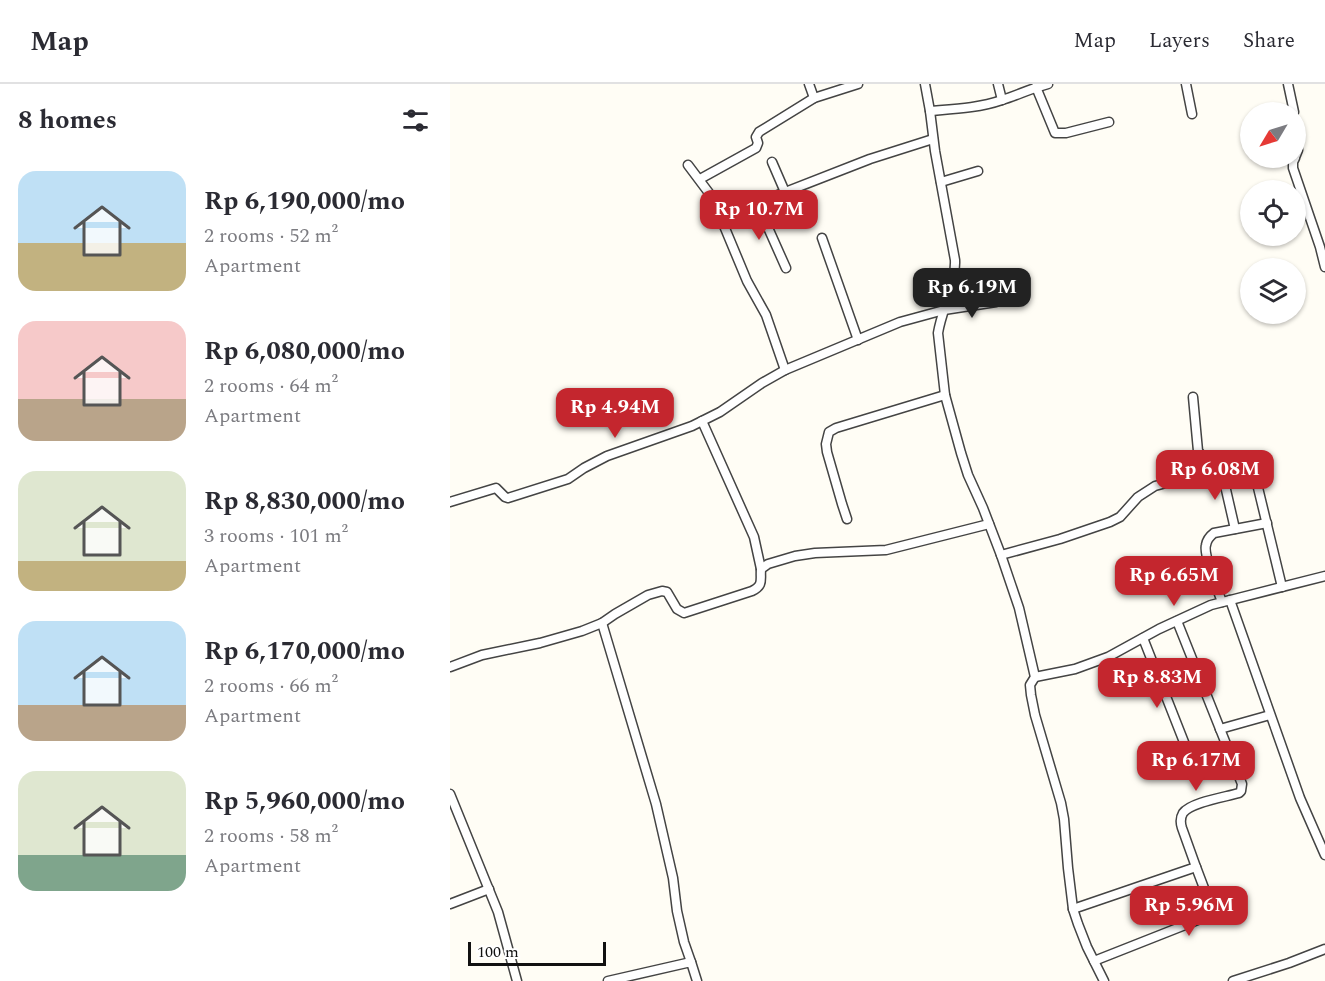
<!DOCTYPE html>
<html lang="en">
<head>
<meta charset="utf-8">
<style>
	body { margin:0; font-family:Spectral,serif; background:#f7f7f7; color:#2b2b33; height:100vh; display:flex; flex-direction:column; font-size:22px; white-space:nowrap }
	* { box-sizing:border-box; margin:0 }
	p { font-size:20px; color:#7c7c81 }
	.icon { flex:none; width:33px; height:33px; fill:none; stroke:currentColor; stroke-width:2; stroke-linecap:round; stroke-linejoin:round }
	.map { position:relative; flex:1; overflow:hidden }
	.drawer { display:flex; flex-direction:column; background:#fff; width:450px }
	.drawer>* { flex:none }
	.needle { width:39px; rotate:232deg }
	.tools { position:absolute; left:790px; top:18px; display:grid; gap:12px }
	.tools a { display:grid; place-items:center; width:66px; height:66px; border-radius:50%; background:#fff; box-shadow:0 2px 4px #0004; font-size:30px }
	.scale { position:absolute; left:18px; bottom:15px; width:138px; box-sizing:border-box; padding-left:6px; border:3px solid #111; border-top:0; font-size:16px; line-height:21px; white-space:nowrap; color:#111; -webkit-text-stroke:4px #fff; paint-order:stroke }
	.price { position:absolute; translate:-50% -51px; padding:0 14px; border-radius:12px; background:#c4262e; color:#fff; font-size:20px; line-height:39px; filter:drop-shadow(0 2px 3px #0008) }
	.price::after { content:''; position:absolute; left:50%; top:36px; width:18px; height:14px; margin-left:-9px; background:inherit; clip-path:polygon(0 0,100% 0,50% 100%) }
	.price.selected { background:#222; color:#fff }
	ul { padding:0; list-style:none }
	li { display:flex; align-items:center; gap:18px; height:150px; padding:0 18px }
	li span { display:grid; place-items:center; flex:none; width:168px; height:120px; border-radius:18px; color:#555 }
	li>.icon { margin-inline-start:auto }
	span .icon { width:72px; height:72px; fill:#fffc; stroke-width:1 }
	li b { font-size:26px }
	h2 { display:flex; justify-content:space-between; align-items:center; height:72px; padding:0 18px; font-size:26px }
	header { display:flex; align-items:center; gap:36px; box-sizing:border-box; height:84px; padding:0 30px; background:#fff; border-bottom:2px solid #e1e1e2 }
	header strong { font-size:28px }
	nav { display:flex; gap:33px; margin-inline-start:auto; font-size:21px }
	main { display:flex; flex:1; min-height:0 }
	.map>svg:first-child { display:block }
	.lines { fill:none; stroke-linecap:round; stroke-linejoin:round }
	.street-casing { stroke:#444; stroke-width:11 }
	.street { stroke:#fff; stroke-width:8 }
</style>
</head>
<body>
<header>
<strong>Map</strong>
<nav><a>Map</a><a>Layers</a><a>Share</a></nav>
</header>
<main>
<section class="drawer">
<h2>8 homes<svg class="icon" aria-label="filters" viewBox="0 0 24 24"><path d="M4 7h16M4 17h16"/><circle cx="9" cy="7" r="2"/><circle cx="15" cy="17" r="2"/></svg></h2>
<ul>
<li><span style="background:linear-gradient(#bfe0f5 60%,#c2b280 0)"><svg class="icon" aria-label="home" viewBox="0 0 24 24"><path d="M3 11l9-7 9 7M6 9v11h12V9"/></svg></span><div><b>Rp 6,190,000/mo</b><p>2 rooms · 52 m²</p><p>Apartment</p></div></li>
<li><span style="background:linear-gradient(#f6c9c9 65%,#b9a48a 0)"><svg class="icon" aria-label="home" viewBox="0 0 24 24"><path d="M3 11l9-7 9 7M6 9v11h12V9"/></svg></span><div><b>Rp 6,080,000/mo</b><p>2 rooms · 64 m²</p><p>Apartment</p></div></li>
<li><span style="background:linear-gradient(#dfe7d0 75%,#c2b280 0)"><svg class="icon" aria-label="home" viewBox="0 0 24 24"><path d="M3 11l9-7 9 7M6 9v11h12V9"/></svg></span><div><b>Rp 8,830,000/mo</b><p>3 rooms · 101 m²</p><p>Apartment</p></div></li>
<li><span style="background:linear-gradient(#bfe0f5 70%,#b9a48a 0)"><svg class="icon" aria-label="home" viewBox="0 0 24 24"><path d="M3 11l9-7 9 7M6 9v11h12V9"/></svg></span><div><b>Rp 6,170,000/mo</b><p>2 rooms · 66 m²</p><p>Apartment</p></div></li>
<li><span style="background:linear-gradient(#dfe7d0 70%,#7fa58c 0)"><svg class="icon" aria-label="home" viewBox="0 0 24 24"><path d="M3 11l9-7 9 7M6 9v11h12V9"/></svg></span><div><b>Rp 5,960,000/mo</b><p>2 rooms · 58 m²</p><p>Apartment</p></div></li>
</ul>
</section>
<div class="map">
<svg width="875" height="897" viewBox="0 0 875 897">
	<rect width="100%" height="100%" fill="#fffdf5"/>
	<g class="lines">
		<g class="street-casing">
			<g id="street">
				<polyline points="359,0 364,14"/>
				<path d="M475 0 480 27 485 67 505 176C506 202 492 224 488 249L495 311 511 369 518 391 533 424 551 471 569 524 585 593 580 601 581 611 585 631 611 719 614 735 618 784 623 825 628 840 637 863 654 897"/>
				<polyline points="548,0 552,16"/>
				<polyline points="736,0 742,30"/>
				<polyline points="838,0 844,28"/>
				<polyline points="586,3 605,49 616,49 659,38"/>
				<path d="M480 27C504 25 529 24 552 16 568 11 582 4 598 0"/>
				<polyline points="846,44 848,66 846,71"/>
				<polyline points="845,74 843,78 843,84 870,163 875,183"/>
				<polyline points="322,78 335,108"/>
				<polyline points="238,81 262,113 297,197 316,231 335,286"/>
				<polyline points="250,95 306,64 308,59 306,53 309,48 364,14 408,0"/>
				<polyline points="491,98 528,87"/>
				<polyline points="307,119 336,184"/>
				<polyline points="272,136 307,119 420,75 483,55"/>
				<polyline points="372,154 408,256"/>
				<polyline points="743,313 748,367 755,376 760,378 775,380"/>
				<polyline points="252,337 304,453 311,485"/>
				<polyline points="771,384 785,445"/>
				<polyline points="0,418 46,404 55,413 58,414 118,395 134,384 157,372 242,342 270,328 312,299 335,286 450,238 494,226 546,218"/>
				<polyline points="397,435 392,420 377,368 376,360 379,348 386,344 495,311"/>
				<polyline points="551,471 610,455 660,438 670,433 688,413 705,402 782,381 797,379 803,383 832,503"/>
				<polyline points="780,516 850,714 875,771"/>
				<path d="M772 518C768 507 753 470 756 461 757 455 760 452 764 449L817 439"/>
				<polyline points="152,539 206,720 223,794 227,827 234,858 241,878"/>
				<polyline points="693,554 745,686"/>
				<path d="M0 583 32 571 90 559 132 547 152 539 165 530 198 511 212 507 217 508 227 525 234 529 302 507C314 501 310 496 311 485L318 480 345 472 365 469 436 466 539 440"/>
				<polyline points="585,593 625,585 658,573 709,545 761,521 875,492"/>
				<polyline points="770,645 820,631"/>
				<polyline points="0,710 48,828 67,897"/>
				<polyline points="0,820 39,805"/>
				<path d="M623 825 746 783 732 744C730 738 730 734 733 729 741 718 776 713 789 709L791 707 792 700 727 537"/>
				<path d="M644 877 753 834C759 830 762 828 760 820L746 783"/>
				<polyline points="158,897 241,878 247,897"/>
				<polyline points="783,897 839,879 875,865"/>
			</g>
		</g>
		<use href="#street" class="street"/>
	</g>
</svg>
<div class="tools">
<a><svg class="needle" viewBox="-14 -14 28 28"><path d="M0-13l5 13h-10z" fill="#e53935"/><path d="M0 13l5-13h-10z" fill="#7c7c81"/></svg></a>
<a><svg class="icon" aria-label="locate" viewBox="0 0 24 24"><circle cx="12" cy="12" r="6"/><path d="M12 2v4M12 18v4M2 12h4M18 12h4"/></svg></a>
<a><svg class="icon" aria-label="layers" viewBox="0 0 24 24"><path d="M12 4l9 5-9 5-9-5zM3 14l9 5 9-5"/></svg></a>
</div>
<div class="scale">100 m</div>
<b class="price" style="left:309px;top:157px">Rp 10.7M</b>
<b class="price selected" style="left:522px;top:235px">Rp 6.19M</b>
<b class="price" style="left:165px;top:355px">Rp 4.94M</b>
<b class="price" style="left:765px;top:417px">Rp 6.08M</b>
<b class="price" style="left:724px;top:523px">Rp 6.65M</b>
<b class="price" style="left:707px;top:625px">Rp 8.83M</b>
<b class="price" style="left:746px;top:708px">Rp 6.17M</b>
<b class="price" style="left:739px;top:853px">Rp 5.96M</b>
</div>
</main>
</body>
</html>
